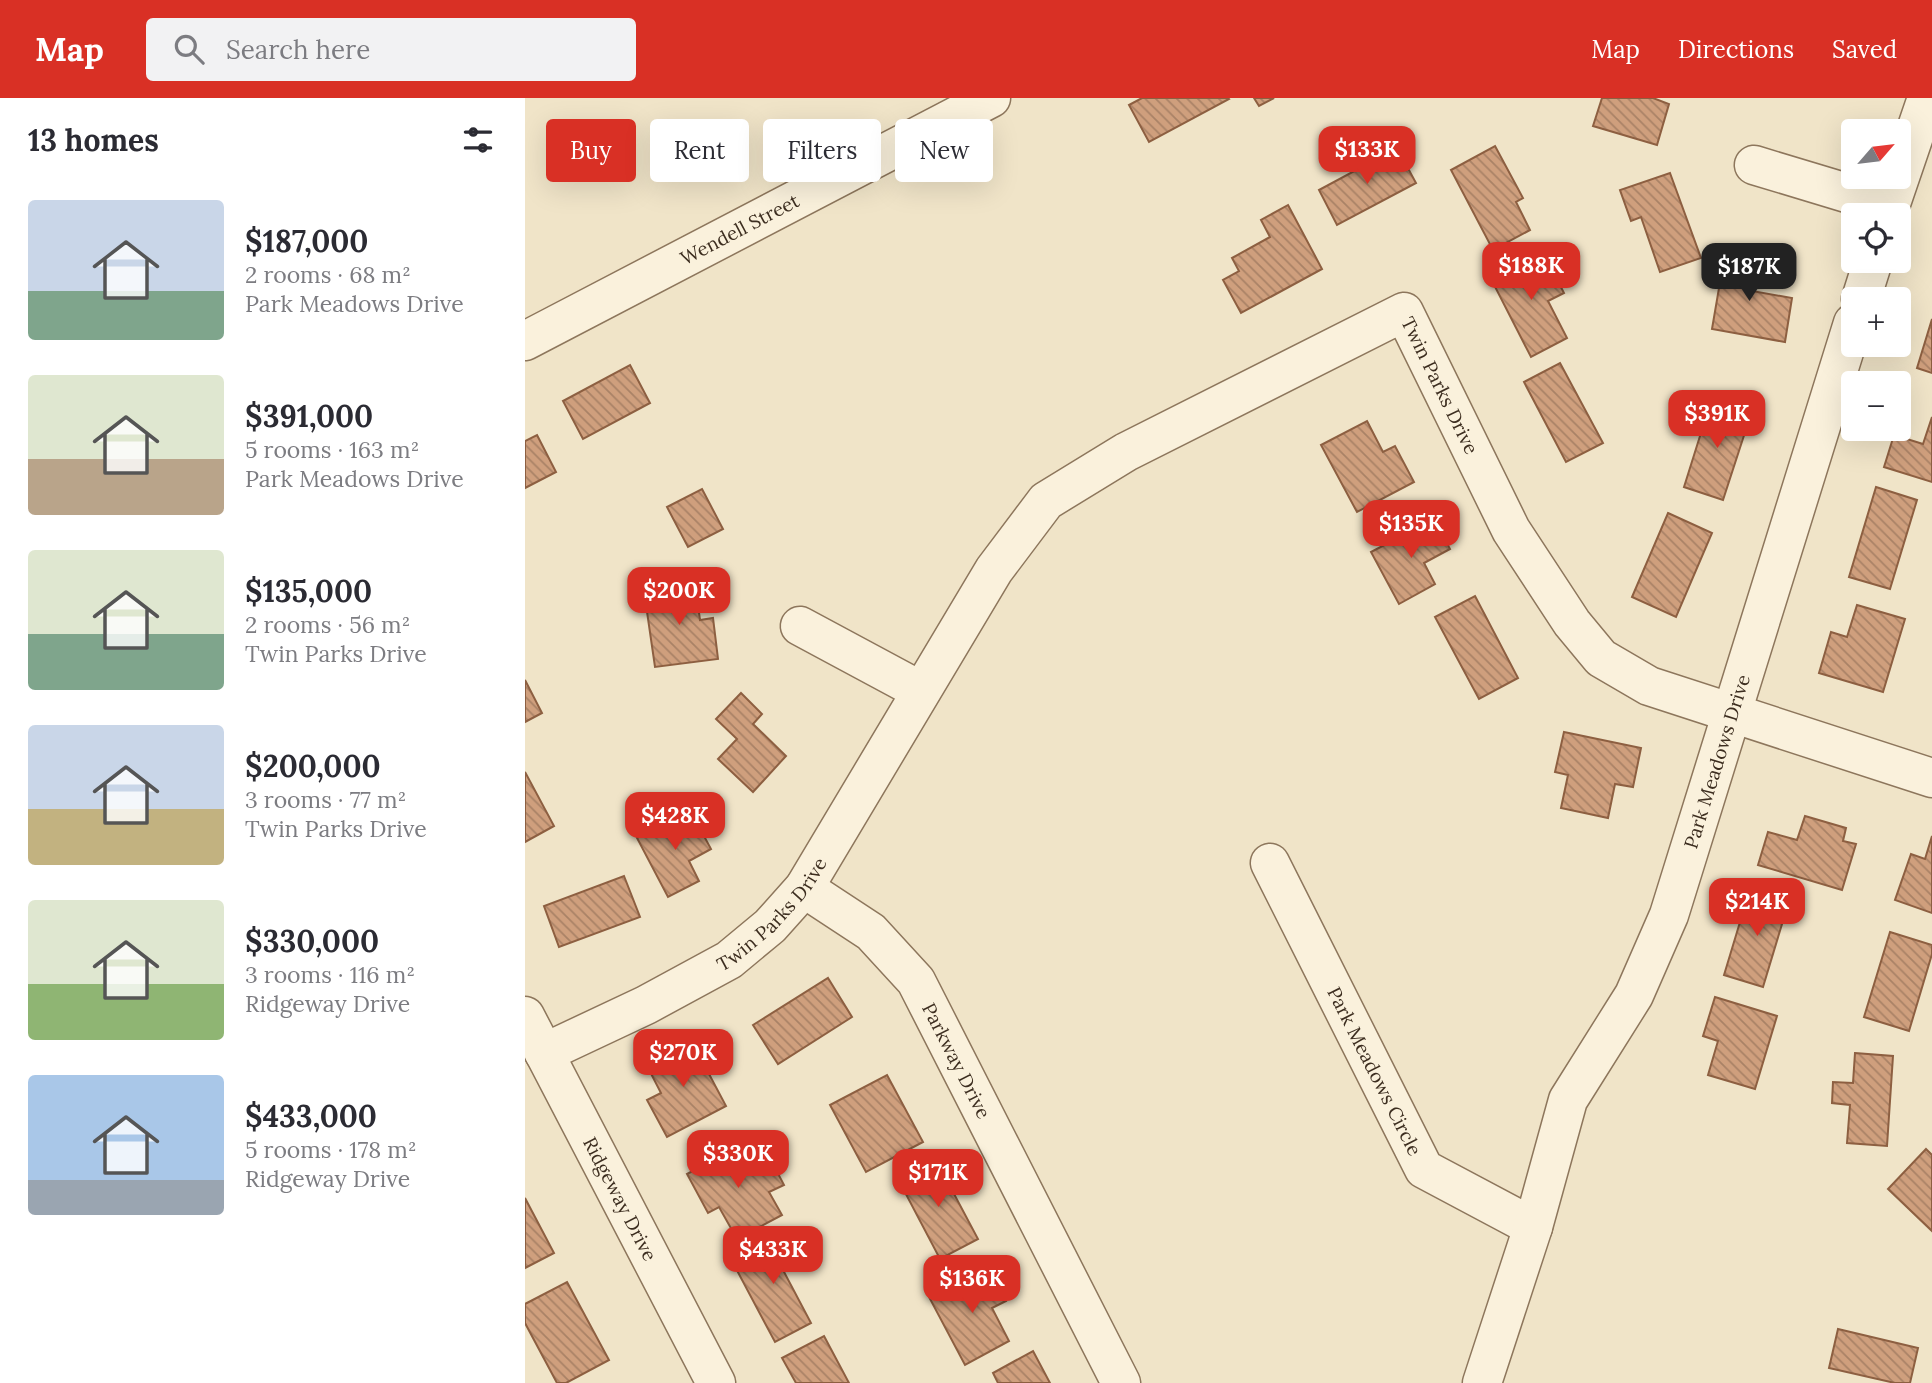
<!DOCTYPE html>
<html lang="en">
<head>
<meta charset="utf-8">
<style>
	body { margin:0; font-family:Lora,serif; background:#f2f2f3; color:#2b2b33; height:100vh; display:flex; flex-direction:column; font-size:26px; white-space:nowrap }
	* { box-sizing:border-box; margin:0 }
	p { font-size:23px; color:#7c7c81 }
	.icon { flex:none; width:38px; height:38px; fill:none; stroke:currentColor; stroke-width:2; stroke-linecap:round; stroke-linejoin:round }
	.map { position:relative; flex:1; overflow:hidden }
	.panel { display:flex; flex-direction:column; background:#fff; width:525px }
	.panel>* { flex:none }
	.guide { position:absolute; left:21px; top:21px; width:665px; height:63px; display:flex; gap:14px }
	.needle { width:46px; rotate:62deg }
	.buttons { position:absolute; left:1316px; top:21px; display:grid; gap:14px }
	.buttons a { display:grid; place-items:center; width:70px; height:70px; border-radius:7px; background:#fff; box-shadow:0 7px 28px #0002; font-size:35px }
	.price { position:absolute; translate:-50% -60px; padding:0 16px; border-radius:14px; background:#d93025; color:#fff; font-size:23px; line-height:46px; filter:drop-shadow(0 2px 4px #0008) }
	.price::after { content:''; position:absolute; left:50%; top:42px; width:21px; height:16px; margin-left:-10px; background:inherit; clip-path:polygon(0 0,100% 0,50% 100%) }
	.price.current { background:#222; color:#fff }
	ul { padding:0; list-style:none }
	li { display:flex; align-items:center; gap:21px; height:175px; padding:0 28px }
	li span { display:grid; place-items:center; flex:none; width:196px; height:140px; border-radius:7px; color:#555 }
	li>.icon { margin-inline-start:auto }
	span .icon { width:84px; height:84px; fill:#fffc; stroke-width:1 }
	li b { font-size:30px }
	h2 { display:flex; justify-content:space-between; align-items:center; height:84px; padding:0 28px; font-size:30px }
	.pill { padding:0 24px; border-radius:7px; background:#fff; box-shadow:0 7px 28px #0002; font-size:24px; line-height:63px }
	.pill.current { background:#d93025; color:#fff }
	header { display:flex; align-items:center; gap:42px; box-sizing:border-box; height:98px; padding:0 35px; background:#d93025; color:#fff }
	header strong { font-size:33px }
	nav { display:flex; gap:38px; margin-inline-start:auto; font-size:24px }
	.search { width:490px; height:63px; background:#f2f2f3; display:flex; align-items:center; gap:18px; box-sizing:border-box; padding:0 24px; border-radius:7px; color:#7c7c81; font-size:26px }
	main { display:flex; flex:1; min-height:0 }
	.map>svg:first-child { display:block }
	.building { fill:url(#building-back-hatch); stroke:#8d5f41; stroke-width:2 }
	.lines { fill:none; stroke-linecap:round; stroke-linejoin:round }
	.minor-casing { stroke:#8d765c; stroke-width:41 }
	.minor { stroke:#faf1dc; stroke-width:38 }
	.labels { text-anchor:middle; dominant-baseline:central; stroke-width:6; stroke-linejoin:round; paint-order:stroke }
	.street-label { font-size:19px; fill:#3d2e20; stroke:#f7eed8 }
</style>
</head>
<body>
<header>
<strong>Map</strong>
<div class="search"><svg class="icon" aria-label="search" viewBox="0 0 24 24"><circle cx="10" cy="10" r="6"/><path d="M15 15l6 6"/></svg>Search here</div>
<nav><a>Map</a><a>Directions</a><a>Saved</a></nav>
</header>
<main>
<section class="panel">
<h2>13 homes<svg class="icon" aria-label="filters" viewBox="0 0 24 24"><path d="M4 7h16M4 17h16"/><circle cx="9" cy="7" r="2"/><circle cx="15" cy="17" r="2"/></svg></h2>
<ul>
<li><span style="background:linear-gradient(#c9d6e8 65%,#7fa58c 0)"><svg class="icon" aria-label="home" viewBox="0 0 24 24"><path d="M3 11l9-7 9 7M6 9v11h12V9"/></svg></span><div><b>$187,000</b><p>2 rooms · 68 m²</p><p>Park Meadows Drive</p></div></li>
<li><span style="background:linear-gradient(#dfe7d0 60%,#b9a48a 0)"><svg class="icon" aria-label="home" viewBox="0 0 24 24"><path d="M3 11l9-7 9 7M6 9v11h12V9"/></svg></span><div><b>$391,000</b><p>5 rooms · 163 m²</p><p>Park Meadows Drive</p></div></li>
<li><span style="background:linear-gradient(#dfe7d0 60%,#7fa58c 0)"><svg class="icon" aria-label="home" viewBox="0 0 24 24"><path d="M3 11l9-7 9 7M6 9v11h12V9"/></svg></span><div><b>$135,000</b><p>2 rooms · 56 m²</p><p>Twin Parks Drive</p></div></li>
<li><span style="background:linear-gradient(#c9d6e8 60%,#c2b280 0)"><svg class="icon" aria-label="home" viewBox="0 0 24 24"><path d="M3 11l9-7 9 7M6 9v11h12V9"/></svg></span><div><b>$200,000</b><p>3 rooms · 77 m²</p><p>Twin Parks Drive</p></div></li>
<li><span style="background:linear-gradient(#dfe7d0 60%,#8fb573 0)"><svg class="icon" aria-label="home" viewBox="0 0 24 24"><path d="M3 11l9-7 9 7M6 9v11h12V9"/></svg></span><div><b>$330,000</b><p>3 rooms · 116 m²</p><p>Ridgeway Drive</p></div></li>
<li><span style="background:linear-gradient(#a9c7e8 75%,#9aa5b1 0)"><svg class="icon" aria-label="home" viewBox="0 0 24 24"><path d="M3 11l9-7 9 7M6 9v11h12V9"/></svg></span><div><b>$433,000</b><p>5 rooms · 178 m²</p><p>Ridgeway Drive</p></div></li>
</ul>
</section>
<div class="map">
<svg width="1407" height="1285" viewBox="0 0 1407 1285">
	<defs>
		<pattern id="building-back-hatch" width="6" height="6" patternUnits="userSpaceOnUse" patternTransform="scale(1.75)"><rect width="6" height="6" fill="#cf9f7d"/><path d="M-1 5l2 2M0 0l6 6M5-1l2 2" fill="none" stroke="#a98266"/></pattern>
	</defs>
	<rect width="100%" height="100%" fill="#f0e4c8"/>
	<g class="building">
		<polygon points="617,0 703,0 704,1 624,44 604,7"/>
		<polygon points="729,0 749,0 734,8"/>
		<polygon points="1077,0 1128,0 1144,6 1132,47 1068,28"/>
		<polygon points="970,48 998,100 991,104 1005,132 968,152 926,72"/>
		<polygon points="872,50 891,85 812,127 794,92"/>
		<polygon points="1145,75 1176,160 1135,174 1116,119 1106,123 1095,92"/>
		<polygon points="763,107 797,171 716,215 698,182 714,173 707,160 745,139 736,122"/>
		<polygon points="1200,155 1232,161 1227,193 1267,200 1260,244 1187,231"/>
		<polygon points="1002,157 1008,169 1022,162 1039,195 1023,203 1042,240 1006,259 964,177"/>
		<polygon points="1407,221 1407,275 1392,270"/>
		<polygon points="1035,265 1078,345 1041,364 999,284"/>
		<polygon points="105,267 125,305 58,341 38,303"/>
		<polygon points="1186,303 1226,316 1198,402 1159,389"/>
		<polygon points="1407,319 1407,384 1359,369 1369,337 1398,346"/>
		<polygon points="842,323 858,354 870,348 889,384 832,414 796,347"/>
		<polygon points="12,337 31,374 0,390 0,343"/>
		<polygon points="1351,389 1392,402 1365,491 1324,479"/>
		<polygon points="177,391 198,431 163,449 142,409"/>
		<polygon points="1143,415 1187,435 1151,519 1107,499"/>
		<polygon points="909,421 925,451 899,465 910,486 874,506 846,454"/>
		<polygon points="170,486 175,522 188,520 193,561 130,569 119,493"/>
		<polygon points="950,498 993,580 954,601 910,519"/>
		<polygon points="1332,507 1380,521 1358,594 1294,575 1306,534 1322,539"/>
		<polygon points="0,582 17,615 0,624"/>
		<polygon points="216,595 237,616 228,626 261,658 228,694 193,661 212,641 191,621"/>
		<polygon points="1039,634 1116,650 1108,689 1090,686 1083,720 1036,710 1043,677 1030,674"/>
		<polygon points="0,674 29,728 0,744"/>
		<polygon points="165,712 186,751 164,763 174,783 143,799 112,740"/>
		<polygon points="1280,718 1321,730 1318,743 1331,746 1317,792 1233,767 1243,734 1272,742"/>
		<polygon points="1407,738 1407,815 1370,802 1386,756 1400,761"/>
		<polygon points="99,778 115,819 34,849 19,808"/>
		<polygon points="1225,791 1264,803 1238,889 1199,877"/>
		<polygon points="1365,834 1407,847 1407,856 1384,933 1339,919"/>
		<polygon points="303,880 327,919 253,966 228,927"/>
		<polygon points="1190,899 1252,918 1230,991 1183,977 1193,943 1178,938"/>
		<polygon points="166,942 201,1008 142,1039 122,1002 136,995 121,966"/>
		<polygon points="1330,955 1368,958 1362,1048 1322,1045 1325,1007 1307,1005 1308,984 1328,985"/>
		<polygon points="362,977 398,1044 341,1074 305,1007"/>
		<polygon points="219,1046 232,1072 247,1064 259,1087 244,1094 257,1117 212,1141 194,1109 183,1115 162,1076"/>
		<polygon points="1401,1051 1407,1057 1407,1133 1363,1091"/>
		<polygon points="411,1062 453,1141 415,1161 373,1081"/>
		<polygon points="0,1100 29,1155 0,1170"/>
		<polygon points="259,1135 274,1163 258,1172 286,1225 250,1244 207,1163"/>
		<polygon points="463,1168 481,1203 467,1210 484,1243 440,1267 404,1199"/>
		<polygon points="42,1184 84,1262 41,1285 32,1285 0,1225 0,1206"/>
		<polygon points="1313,1231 1393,1250 1385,1285 1370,1285 1304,1270"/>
		<polygon points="299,1238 324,1285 271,1285 257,1260"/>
		<polygon points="508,1253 525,1285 473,1285 468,1275"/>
	</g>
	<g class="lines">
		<g class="minor-casing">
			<g id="minor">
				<polyline points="1229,67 1365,108"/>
				<polyline points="1362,117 1402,0"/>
				<polyline points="1336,201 1348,163"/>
				<path id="s1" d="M0 243 466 0"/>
				<polyline points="275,528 396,593"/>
				<path id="s2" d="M745 765 899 1071 1008 1129"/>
				<path id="s3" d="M279 790 346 834 391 883 596 1285"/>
				<path id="s4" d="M0 918 191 1285"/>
				<path id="s5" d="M19 955 121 907 204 862 245 828 279 790 469 472 521 403 601 354 879 214 986 432 1047 525 1076 560 1124 588 1407 680"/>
				<path id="s6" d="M957 1285 1008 1129 1043 1002 1109 897 1144 817 1328 225"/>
			</g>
		</g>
		<use href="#minor" class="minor"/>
	</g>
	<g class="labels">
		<g class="street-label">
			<text stroke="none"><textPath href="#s1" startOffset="242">Wendell Street</textPath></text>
			<text stroke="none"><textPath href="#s5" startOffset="1255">Twin Parks Drive</textPath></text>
			<text stroke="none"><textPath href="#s6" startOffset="668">Park Meadows Drive</textPath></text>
			<text stroke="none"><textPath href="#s5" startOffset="270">Twin Parks Drive</textPath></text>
			<text stroke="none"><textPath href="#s3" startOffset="236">Parkway Drive</textPath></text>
			<text stroke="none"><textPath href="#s2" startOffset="233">Park Meadows Circle</textPath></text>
			<text stroke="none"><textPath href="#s4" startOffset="206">Ridgeway Drive</textPath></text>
		</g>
	</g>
</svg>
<div class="buttons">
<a><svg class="needle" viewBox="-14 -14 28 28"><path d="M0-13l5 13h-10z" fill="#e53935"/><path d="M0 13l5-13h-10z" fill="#7c7c81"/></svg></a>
<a><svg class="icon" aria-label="locate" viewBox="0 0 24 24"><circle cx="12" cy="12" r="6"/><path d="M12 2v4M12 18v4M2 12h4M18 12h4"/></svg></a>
<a>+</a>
<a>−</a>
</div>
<b class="price" style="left:842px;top:88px">$133K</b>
<b class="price" style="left:1006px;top:204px">$188K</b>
<b class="price current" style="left:1224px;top:205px">$187K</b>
<b class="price" style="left:1192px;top:352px">$391K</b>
<b class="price" style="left:886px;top:462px">$135K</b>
<b class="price" style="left:154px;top:529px">$200K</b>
<b class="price" style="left:150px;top:754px">$428K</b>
<b class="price" style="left:1232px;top:840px">$214K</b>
<b class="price" style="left:158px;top:991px">$270K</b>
<b class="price" style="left:213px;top:1092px">$330K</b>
<b class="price" style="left:413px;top:1111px">$171K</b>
<b class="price" style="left:248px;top:1188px">$433K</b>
<b class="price" style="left:447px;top:1217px">$136K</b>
<div class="guide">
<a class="pill current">Buy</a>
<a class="pill">Rent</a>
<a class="pill">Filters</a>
<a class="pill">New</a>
</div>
</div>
</main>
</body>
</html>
